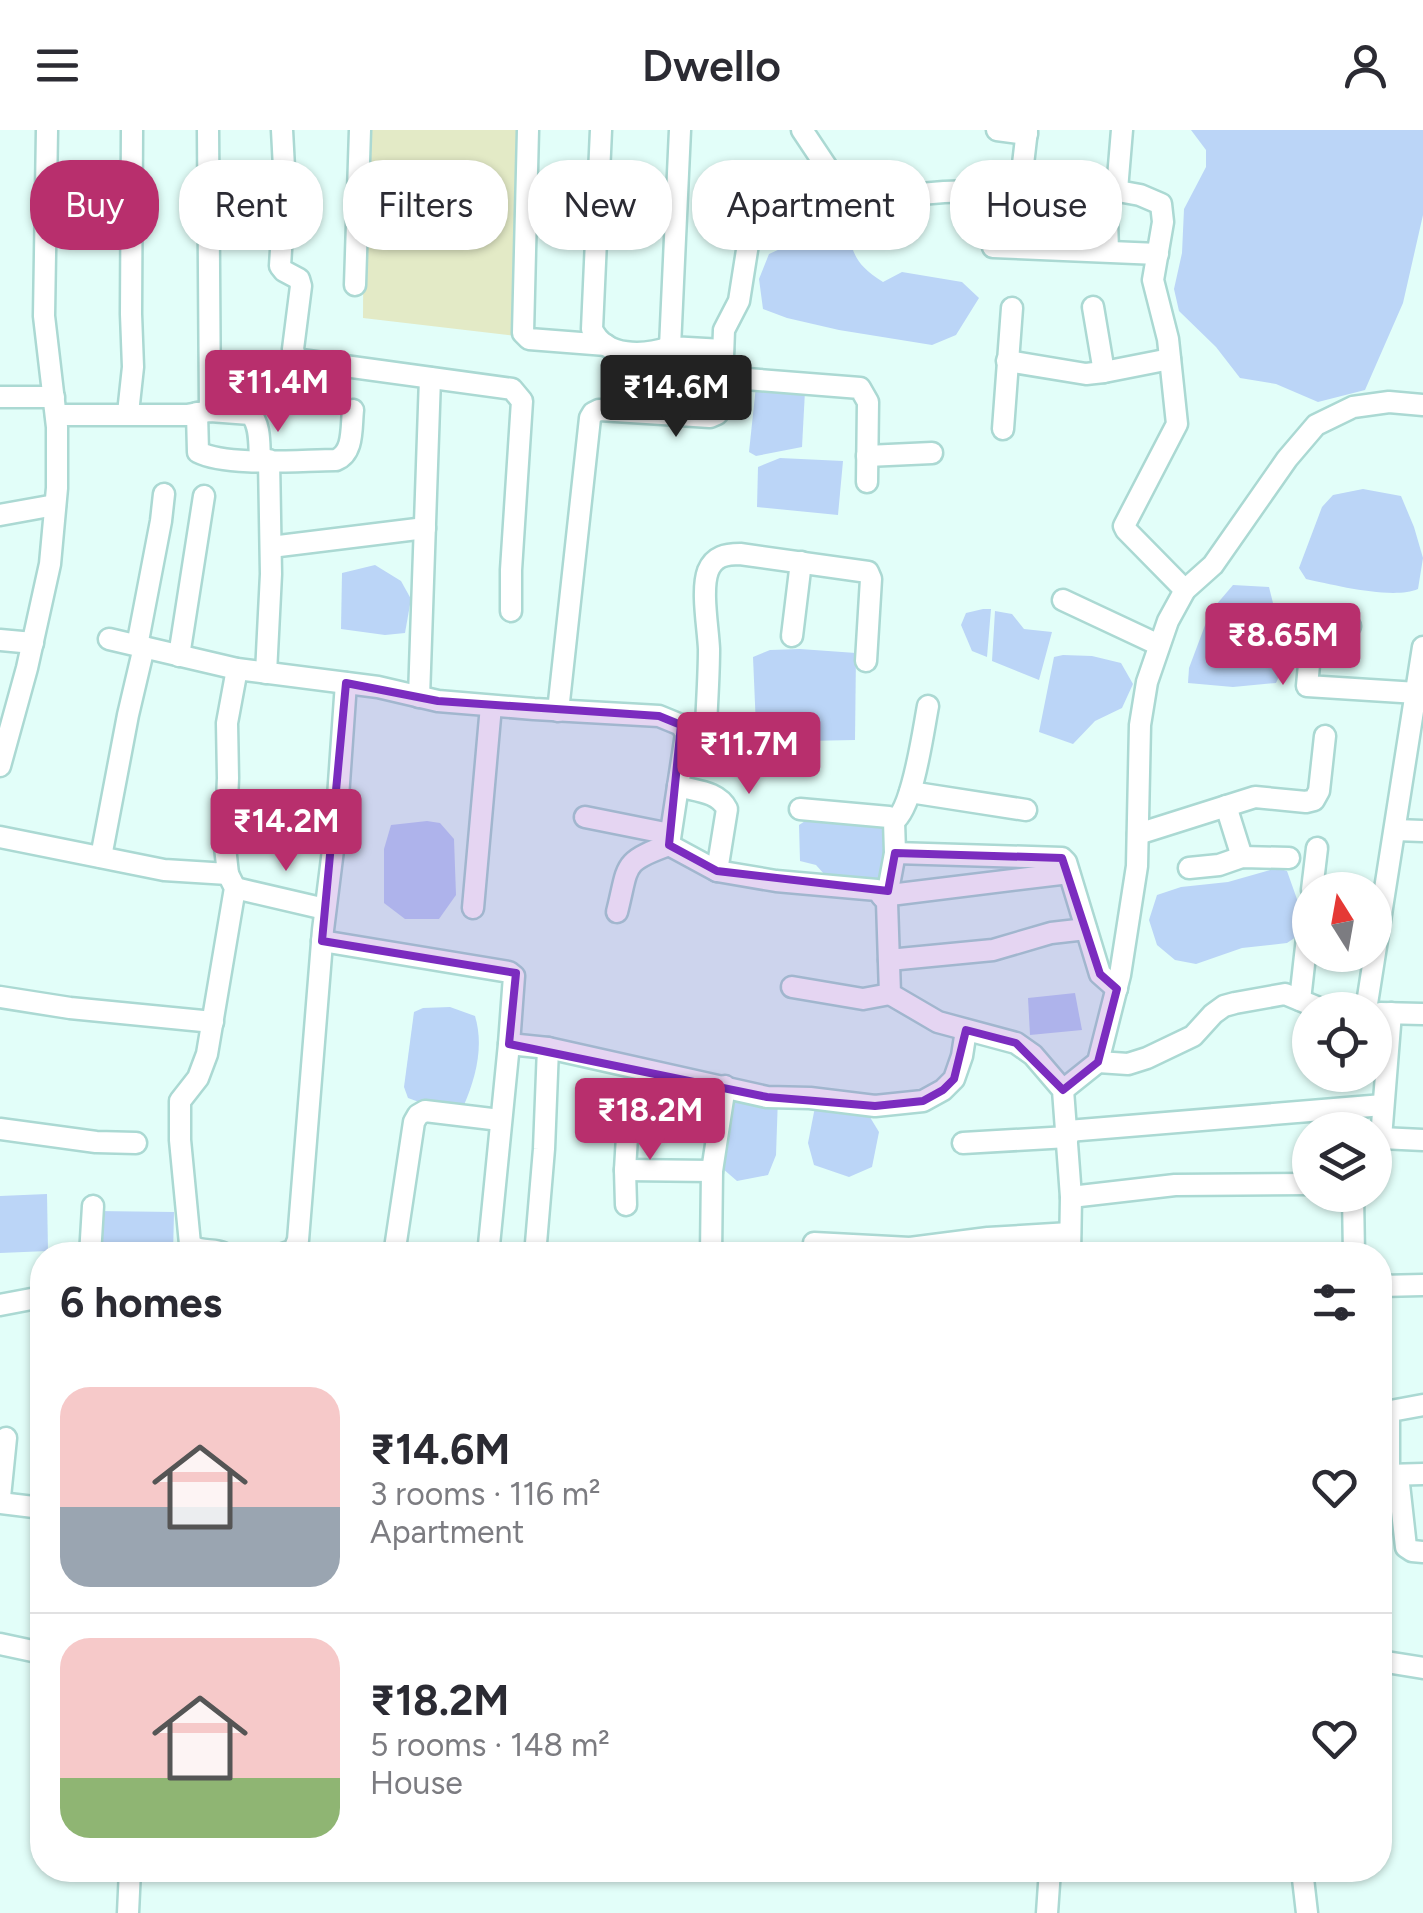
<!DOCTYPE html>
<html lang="en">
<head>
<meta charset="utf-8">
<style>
	body { margin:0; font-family:Figtree,sans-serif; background:#f7f7f7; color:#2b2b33; height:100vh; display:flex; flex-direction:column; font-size:38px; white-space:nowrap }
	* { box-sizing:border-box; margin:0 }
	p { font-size:32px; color:#7c7c81 }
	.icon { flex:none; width:55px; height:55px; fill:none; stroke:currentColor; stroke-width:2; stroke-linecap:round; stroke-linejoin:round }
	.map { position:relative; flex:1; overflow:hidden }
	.sheet { position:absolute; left:30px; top:1112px; width:1362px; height:640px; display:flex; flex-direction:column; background:#fff; border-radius:40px; box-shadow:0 2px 8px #0004 }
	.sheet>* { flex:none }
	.banner { position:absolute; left:30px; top:30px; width:1365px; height:90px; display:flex; gap:20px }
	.needle { width:65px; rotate:349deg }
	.tools { position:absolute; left:1292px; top:742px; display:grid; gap:20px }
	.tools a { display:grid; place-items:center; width:100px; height:100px; border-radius:50%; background:#fff; box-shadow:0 2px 8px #0004; font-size:50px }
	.price { position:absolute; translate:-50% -85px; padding:0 22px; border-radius:10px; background:#b82f6d; color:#fff; font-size:32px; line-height:65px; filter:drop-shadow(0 2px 5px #0008) }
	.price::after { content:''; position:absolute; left:50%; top:60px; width:30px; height:22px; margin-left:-15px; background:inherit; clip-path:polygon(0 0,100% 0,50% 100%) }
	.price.selected { background:#222; color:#fff }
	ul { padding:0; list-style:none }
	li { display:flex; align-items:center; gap:30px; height:250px; padding:0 30px }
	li+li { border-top:2px solid #e1e1e2 }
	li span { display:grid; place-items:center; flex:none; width:280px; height:200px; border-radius:30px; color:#555 }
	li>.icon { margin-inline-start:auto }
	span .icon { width:120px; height:120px; fill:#fffc; stroke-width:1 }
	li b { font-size:42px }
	h2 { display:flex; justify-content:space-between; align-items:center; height:120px; padding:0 30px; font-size:42px }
	.pill { padding:0 35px; border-radius:40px; background:#fff; box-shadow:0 2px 8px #0004; font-size:35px; line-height:90px }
	.pill.selected { background:#b82f6d; color:#fff }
	header { display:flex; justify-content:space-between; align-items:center; height:130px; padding:0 30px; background:#fff; font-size:45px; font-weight:600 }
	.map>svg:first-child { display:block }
	.green { fill:#e3eac6 }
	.water { fill:#bbd5f7 }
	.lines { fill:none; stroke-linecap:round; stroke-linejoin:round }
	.minor-casing { stroke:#abd9d3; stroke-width:25 }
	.minor { stroke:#fff; stroke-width:20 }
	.marked { fill:#7b2cbf; fill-opacity:0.2; stroke:#7b2cbf; stroke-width:8; stroke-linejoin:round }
</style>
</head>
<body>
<header><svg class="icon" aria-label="menu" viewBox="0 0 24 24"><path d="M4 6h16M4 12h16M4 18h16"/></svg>Dwello<svg class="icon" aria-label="person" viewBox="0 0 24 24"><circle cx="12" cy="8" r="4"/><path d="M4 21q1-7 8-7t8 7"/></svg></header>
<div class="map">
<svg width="1423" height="1783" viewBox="0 0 1423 1783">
	<rect width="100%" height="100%" fill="#e2fef9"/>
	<polygon class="green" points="364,0 521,0 516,206 363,188"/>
	<g class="water">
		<polygon points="1191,0 1423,0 1423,85 1403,173 1365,260 1318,272 1276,254 1240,248 1216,217 1179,181 1174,159 1182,123 1184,79 1206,37 1206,20"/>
		<path d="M846 79C852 117 848 130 883 152L902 142 962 152 979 168 956 205 932 215 839 200 787 188 763 179 759 149 769 124 793 113 803 86Z"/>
		<polygon points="756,256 805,261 802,317 756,326 749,322"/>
		<polygon points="780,328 843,331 838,385 757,377 758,337"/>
		<path d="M1363 359 1401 366 1414 397 1423 428 1418 459C1393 470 1334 455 1306 449L1299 438 1322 377 1333 365Z"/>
		<polygon points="375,435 401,451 411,469 405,503 385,505 341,499 342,443"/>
		<polygon points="1233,455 1269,457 1279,497 1283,538 1276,553 1233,557 1188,553 1189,538 1210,482"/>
		<polygon points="983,479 991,479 987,527 972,521 961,495 966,483"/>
		<polygon points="995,481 1012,484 1024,499 1052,502 1039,550 992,531"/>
		<polygon points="800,519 856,523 855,610 805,611 756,597 753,527 770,520"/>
		<polygon points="1063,525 1092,526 1121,533 1133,554 1122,578 1095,591 1073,614 1039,602 1054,527"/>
		<polygon points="813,686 883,696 889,725 886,751 825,745 816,735 800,731 799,695"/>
		<polygon points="427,691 440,693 454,709 456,765 439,789 405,789 384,773 384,719 391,695"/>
		<polygon points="1277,738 1287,741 1298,772 1299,805 1287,813 1242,818 1196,834 1175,830 1157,815 1149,790 1157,765 1181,757 1228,752"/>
		<polygon points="1075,863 1082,900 1030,905 1028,868"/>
		<path d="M450 877 475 886C484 916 476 947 464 975L419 972 408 968 404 957 414 882 423 878Z"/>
		<polygon points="734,960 778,967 776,1025 768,1045 737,1051 722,1038"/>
		<polygon points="815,977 865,979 879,1002 872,1037 849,1047 814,1035 808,1013"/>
		<polygon points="47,1064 48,1121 0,1123 0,1066"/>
		<polygon points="97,1081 174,1082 173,1125 95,1125"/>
	</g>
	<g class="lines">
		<g class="minor-casing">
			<g id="minor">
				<polyline points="208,0 210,281"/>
				<polyline points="282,0 285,57 280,136 284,141 299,149 301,156 293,219 295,226 301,230 512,259 522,271 511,440 511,481"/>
				<polyline points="528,0 523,203 529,209 606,215"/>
				<path d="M601 0 592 199C605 228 644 226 670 217"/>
				<polyline points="680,0 670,217 723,220"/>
				<polyline points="802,0 842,60 855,66 885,67 944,62 1096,57 1140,65 1161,74 1163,92 1153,150 1168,209 1177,294 1124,396 1126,400 1185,460"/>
				<polyline points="997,0 1027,4"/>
				<polyline points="1106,58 1108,121"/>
				<polyline points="1020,60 1027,0"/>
				<polyline points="1117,60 1122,0"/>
				<polyline points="993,117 1158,124"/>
				<polyline points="355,155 360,0"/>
				<polyline points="1093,177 1104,242"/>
				<polyline points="1007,231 1086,244 1104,242 1170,229"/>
				<polyline points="722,247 860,258 868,272 867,352"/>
				<polyline points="0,267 54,267"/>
				<polyline points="128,283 133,237 131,184 132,0"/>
				<path d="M197 283 198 322C228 337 301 330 336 330 354 323 351 298 353 280"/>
				<path d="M56 285H187L210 281 250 284C261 294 259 316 260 330"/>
				<polyline points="1003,299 1012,178"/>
				<polyline points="867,326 932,323"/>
				<polyline points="0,385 55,375"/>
				<polyline points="271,417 425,398"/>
				<polyline points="1063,470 1159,515"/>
				<polyline points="1350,496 1313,492 1307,556 1417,563"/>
				<polyline points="792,506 801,432"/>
				<polyline points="109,509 237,539 378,557 438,571 534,579 659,586 681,595 686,604 669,715 717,741 776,751 877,760 887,772 890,864 938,892 1016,913 1033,925 1063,960 1071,1067 1070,1125"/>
				<polyline points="0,510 33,513"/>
				<polyline points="137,516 161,391 164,364"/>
				<polyline points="179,526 204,366"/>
				<polyline points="266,543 271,444 269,330"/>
				<polyline points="419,567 430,248"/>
				<polyline points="558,581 590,288 593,283 599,280 710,287 717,284 721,279 724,200 739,171 751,95 771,80 842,60"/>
				<polyline points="694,596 805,618"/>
				<path d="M706 597C707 571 709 545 709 519 708 497 701 460 708 441 714 426 726 424 740 424L868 442 871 449 866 531"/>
				<polyline points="0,636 27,538 50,434 57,358 57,297 44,186 47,0"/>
				<path d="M678 656C695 661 718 661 727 679L717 741"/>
				<polyline points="910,662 1026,680"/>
				<polyline points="1226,676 1242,727"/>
				<polyline points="800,679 889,687 894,691 895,723 887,766"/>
				<polyline points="585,687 670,704"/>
				<path d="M894 691C913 678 923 602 928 576"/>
				<polyline points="1395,700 1423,701"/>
				<polyline points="1138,704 1255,667 1306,672 1314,670 1319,661 1325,606"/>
				<polyline points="0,707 164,740 228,744 225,717 228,648 227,593 237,539"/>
				<polyline points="895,723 1062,728 1066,732 1100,844 1117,859"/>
				<polyline points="101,727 128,585 144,517"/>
				<polyline points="1189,738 1219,735 1242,727 1289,728"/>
				<polyline points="235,758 325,779"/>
				<polyline points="1312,760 1317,718"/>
				<polyline points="882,766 1069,743"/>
				<polyline points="473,778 491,576"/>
				<path d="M617 782C629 735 621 732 669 715"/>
				<polyline points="322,811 509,842 514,846 509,914 488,1125"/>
				<polyline points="889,830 993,820 1051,803 1086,799"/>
				<polyline points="792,857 863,869 890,864"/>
				<polyline points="0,867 70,878 213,892"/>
				<polyline points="1300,870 1310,781"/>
				<polyline points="1366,880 1423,517"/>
				<polyline points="1380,883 1423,884"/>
				<polyline points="509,914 548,918 767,967 810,968 875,976 923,971 943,960 954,949 962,926 966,900"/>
				<polyline points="1098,932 1128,934 1147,928 1193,906 1213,884 1224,876 1235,873 1285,864 1319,878 1344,880"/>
				<polyline points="1063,960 1098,932 1120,845 1137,736 1140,595 1147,552 1168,491 1185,460 1213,435 1287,329 1316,295 1353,277 1389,272 1423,275"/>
				<polyline points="0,999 96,1012 136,1013"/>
				<polyline points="1068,1001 1383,975"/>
				<polyline points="1381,1008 1423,1010"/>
				<polyline points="963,1013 1068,1007"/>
				<polyline points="1375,1019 1381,1008 1391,883"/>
				<polyline points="625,1040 712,1041"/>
				<polyline points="1353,1065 1354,1125"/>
				<polyline points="1071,1067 1175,1055 1310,1054"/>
				<polyline points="626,1075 625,1040 628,989"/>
				<polyline points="814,1113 910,1118 988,1108 1070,1103"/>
				<polyline points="90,1125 93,1076"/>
				<path d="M226 1125C216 1117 199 1124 190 1114L180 1010V971L198 948 207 924 235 758 228 744"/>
				<polyline points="280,1125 294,1120 298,1110 323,800 336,696 346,553"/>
				<polyline points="394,1125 414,992 418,985 425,981 500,990"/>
				<polyline points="535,1125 544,1019 548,918"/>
				<polyline points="711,1125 712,1041 725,956"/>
				<polyline points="1380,1156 1423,1155"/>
				<polyline points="0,1175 42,1167"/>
				<polyline points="1389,1282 1389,1345"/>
				<polyline points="1380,1283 1423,1275"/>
				<polyline points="1387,1345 1423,1344"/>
				<polyline points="1398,1345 1406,1417 1412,1421 1423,1422"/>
				<polyline points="0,1367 6,1308"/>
				<polyline points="0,1373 42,1378"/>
				<polyline points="0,1514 42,1523"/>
				<polyline points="1380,1531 1423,1538"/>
				<polyline points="1302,1740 1307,1783"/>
				<polyline points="128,1783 130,1740"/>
				<polyline points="1047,1783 1050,1740"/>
			</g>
		</g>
		<use href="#minor" class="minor"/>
	</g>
	<path class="marked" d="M346 553 438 571 659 586 681 595 669 715 717 741 888 761 895 723 1062 728 1100 844 1117 859 1098 932 1063 960 1016 913 966 900 954 949 943 960 923 971 875 976 767 967 509 914 516 843 322 811Z"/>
</svg>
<div class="tools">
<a><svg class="needle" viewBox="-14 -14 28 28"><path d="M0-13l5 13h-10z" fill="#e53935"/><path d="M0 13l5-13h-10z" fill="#7c7c81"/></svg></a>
<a><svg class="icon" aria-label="locate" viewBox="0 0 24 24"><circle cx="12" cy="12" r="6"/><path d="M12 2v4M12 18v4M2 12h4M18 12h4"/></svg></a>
<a><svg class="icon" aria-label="layers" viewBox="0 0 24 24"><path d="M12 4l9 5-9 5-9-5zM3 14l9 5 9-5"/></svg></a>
</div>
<b class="price" style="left:278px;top:305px">₹11.4M</b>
<b class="price selected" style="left:676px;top:310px">₹14.6M</b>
<b class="price" style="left:1283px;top:558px">₹8.65M</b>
<b class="price" style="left:749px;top:667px">₹11.7M</b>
<b class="price" style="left:286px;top:744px">₹14.2M</b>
<b class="price" style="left:650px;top:1033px">₹18.2M</b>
<div class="banner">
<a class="pill selected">Buy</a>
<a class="pill">Rent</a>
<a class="pill">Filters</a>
<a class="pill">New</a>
<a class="pill">Apartment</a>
<a class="pill">House</a>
</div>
<section class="sheet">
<h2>6 homes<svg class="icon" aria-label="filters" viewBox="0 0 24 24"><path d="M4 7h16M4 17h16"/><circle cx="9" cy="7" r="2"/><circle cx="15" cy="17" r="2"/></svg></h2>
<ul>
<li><span style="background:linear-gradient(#f6c9c9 60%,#9aa5b1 0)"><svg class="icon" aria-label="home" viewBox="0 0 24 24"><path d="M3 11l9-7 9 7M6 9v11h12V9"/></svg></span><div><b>₹14.6M</b><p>3 rooms · 116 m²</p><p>Apartment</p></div><svg class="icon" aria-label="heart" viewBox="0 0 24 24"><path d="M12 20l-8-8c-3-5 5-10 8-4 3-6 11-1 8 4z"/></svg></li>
<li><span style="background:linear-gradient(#f6c9c9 70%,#8fb573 0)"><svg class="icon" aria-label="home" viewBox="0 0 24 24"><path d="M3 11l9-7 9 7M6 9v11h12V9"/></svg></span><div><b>₹18.2M</b><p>5 rooms · 148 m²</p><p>House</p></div><svg class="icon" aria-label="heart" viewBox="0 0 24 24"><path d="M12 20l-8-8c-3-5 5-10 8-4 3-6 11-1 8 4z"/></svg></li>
</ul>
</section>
</div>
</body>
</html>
